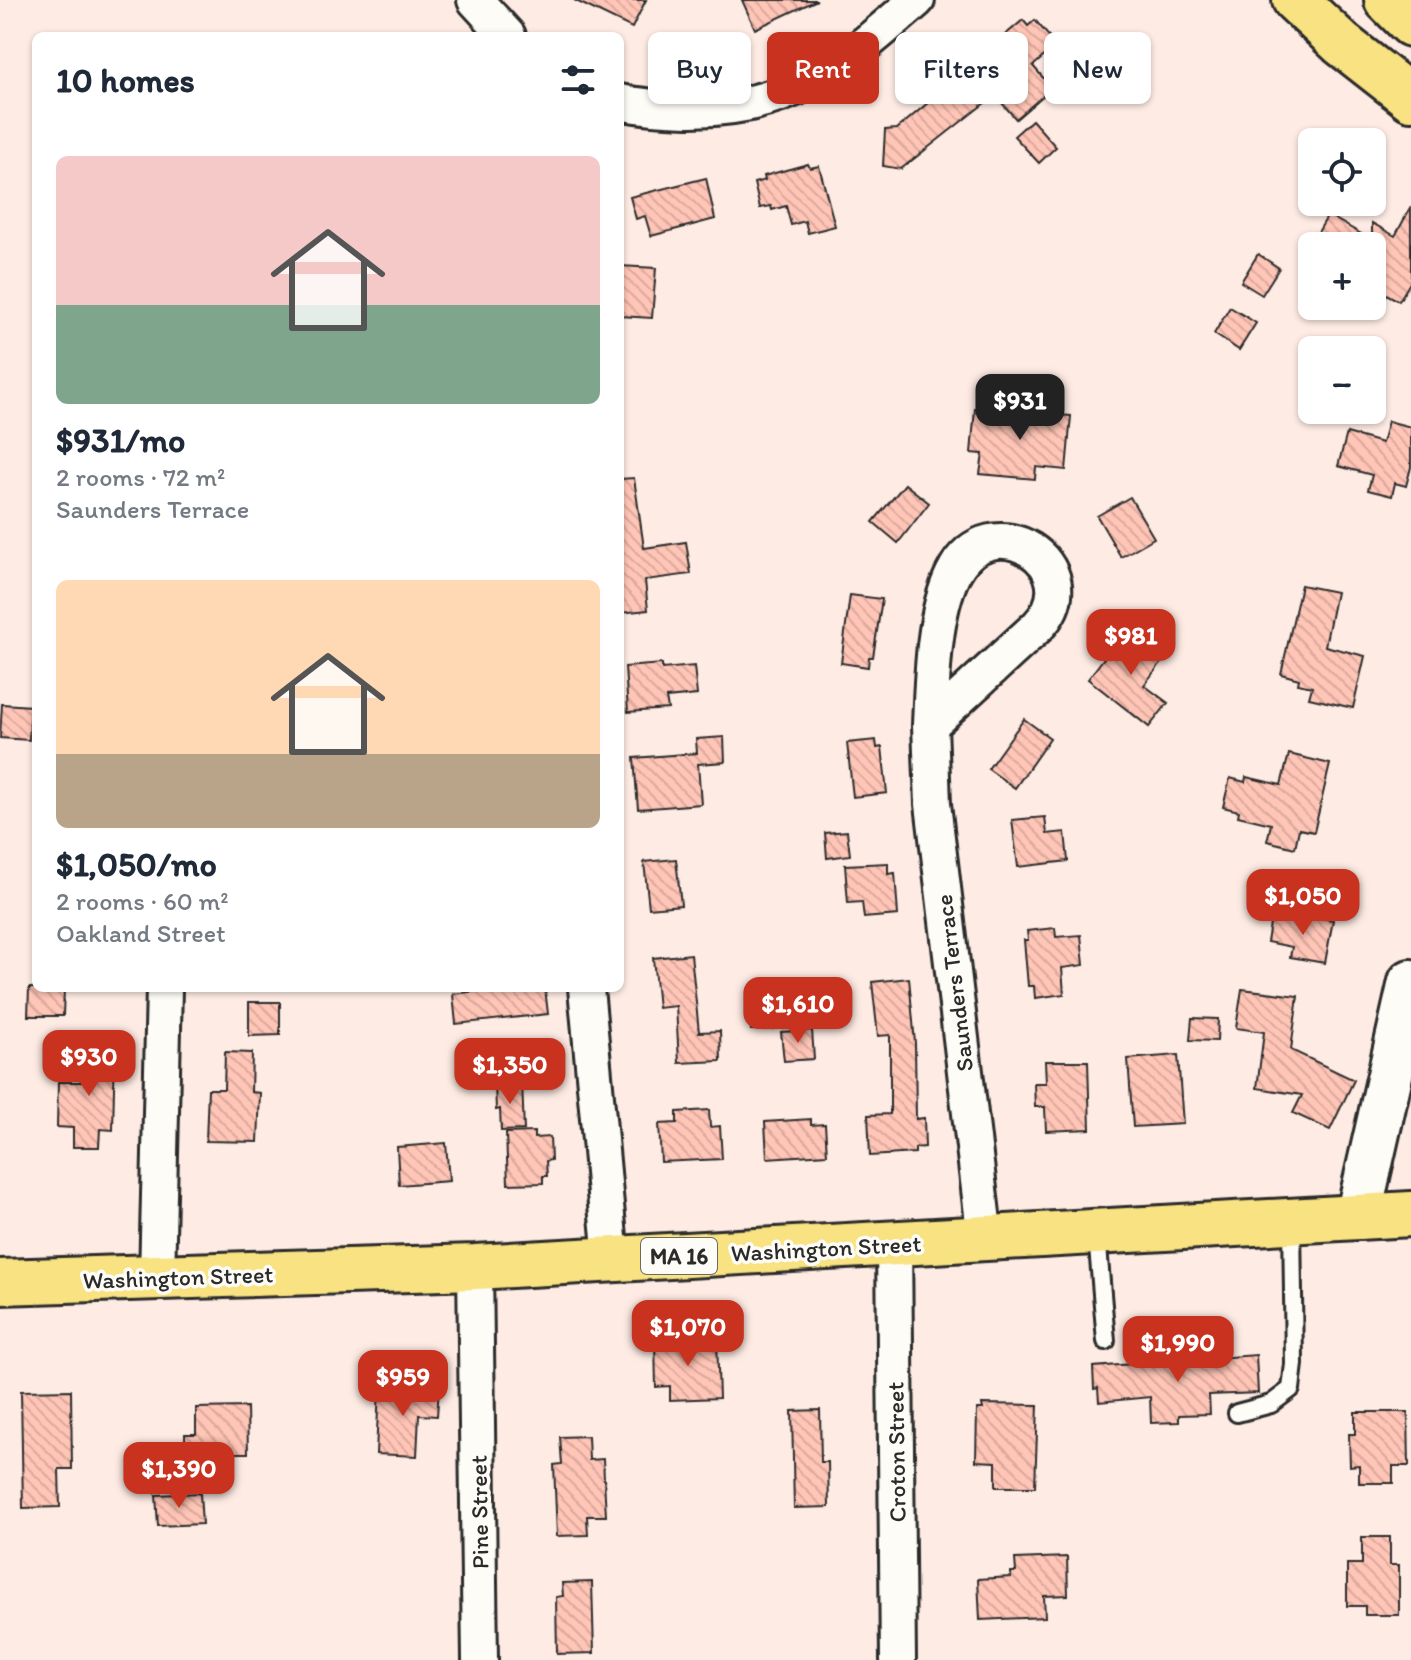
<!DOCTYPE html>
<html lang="en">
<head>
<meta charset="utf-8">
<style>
	body { margin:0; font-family:Itim,sans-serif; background:#f6f6f7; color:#1f2937; height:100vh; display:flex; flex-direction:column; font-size:30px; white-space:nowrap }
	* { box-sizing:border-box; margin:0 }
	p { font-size:26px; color:#747a83 }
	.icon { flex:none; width:44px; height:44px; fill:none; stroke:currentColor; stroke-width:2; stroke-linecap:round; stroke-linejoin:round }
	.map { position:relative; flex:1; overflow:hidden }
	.drawer { position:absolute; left:32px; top:32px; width:592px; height:960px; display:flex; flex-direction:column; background:#fff; border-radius:12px; box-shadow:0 2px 6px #0004 }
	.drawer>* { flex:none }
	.hud { position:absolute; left:648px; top:32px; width:642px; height:72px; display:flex; gap:16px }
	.tools { position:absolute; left:1298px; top:128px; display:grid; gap:16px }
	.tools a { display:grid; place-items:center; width:88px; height:88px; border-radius:12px; background:#fff; box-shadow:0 2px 6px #0004; font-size:40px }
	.price { position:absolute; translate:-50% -68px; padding:0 18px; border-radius:16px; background:#c8321e; color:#fff; font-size:26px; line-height:52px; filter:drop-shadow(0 2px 4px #0008) }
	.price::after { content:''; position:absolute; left:50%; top:48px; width:24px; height:18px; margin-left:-12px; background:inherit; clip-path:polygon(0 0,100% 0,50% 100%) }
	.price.active { background:#222; color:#fff }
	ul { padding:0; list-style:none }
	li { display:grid; align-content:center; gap:16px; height:424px; padding:0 24px }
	li span { display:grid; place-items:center; height:248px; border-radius:12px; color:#555 }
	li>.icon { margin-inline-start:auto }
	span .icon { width:144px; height:144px; fill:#fffc; stroke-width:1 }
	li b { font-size:34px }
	h2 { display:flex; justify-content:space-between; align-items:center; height:96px; padding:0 24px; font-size:34px }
	.chip { padding:0 28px; border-radius:12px; background:#fff; box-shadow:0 2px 6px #0004; font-size:28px; line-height:72px }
	.chip.active { background:#c8321e; color:#fff }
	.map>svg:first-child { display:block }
	.building { fill:url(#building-back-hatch); stroke:#2b2b2b; stroke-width:2 }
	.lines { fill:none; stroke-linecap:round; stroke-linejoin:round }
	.lane-casing { stroke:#2b2b2b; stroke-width:22 }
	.street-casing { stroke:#2b2b2b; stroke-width:40 }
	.secondary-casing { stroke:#2b2b2b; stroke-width:50 }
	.primary-casing { stroke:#2b2b2b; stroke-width:50 }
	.highway-casing { stroke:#2b2b2b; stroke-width:50 }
	.lane { stroke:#fdfcf7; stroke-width:16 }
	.street { stroke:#fdfcf7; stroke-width:34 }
	.secondary { stroke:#fdfcf7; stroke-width:44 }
	.primary { stroke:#f8e281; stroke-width:44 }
	.highway { stroke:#f8e281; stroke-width:44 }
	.labels { text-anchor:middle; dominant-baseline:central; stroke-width:7; stroke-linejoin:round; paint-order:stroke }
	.shield { fill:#fdfcf7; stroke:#6a6a68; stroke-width:2 }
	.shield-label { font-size:22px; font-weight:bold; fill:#2b2b2b }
	.street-label { font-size:24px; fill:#2b2b2b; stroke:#fdfcf7 }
</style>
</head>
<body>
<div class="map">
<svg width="1411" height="1660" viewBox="0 0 1411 1660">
	<defs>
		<pattern id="building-back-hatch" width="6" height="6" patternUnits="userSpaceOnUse" patternTransform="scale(2)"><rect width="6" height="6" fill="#ffc5b6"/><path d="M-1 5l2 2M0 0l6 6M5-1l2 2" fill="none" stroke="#dba99d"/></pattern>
	</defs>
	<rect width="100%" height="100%" fill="#feece4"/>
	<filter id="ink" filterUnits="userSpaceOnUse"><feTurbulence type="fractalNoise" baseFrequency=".0125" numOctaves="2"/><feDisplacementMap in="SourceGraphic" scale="16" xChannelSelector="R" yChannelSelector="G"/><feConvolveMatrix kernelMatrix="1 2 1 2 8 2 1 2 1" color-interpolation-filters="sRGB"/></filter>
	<g filter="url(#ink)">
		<g class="building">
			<polygon points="574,0 646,0 632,28"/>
			<polygon points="742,0 817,0 755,29"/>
			<polygon points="1023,20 1028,26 1035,20 1052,40 1045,45 1050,51 1033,66 1052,88 1016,119 995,95 901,169 883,166 885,130 897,129 942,91 950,101 989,66 980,56"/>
			<polygon points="1032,120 1056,147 1039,163 1014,136"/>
			<polygon points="808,164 810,168 819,166 835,226 808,233 805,221 791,225 786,206 772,210 771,206 760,208 754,183 765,180 764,176"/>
			<polygon points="706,178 715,219 651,236 645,216 636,219 630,197"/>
			<polygon points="1411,207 1411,281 1399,301 1377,289 1383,278 1372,272 1372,246 1310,246 1328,215 1372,240 1372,223 1395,236"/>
			<polygon points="1258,254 1279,268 1262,295 1241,282"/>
			<polygon points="620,266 656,268 652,318 620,316"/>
			<polygon points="1230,307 1256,323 1239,350 1214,334"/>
			<polygon points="975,409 1071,416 1066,470 1036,467 1035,479 980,474 983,454 971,453"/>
			<polygon points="1388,421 1411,427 1411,467 1406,486 1395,483 1392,496 1368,490 1372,475 1338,466 1347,433 1382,443"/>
			<polygon points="634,478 644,548 686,542 691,574 645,580 648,610 620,613 620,479"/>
			<polygon points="905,484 929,503 898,543 873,522"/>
			<polygon points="1130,497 1154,538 1121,557 1097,516"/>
			<polygon points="1301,585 1336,592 1325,646 1365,656 1353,708 1309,698 1312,687 1298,684 1299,679 1281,674"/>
			<polygon points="850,595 882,599 873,657 869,657 868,667 841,663"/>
			<polygon points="1126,629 1164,659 1144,685 1168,703 1149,727 1088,679"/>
			<polygon points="662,664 662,669 694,666 697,695 666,698 668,709 628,712 625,667"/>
			<polygon points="2,704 31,706 29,740 0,738"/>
			<polygon points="1024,719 1050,738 1015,788 988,769"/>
			<polygon points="724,737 725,762 698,764 701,804 638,809 634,758 697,753 696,739"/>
			<polygon points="876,740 877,748 882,747 887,793 853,797 847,743"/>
			<polygon points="1289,754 1330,764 1314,832 1299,829 1295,848 1267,841 1271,824 1238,816 1239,811 1223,807 1230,778 1245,782 1246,777 1281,785"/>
			<polygon points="1045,817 1047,834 1065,832 1068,861 1018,867 1012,820"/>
			<polygon points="847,831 850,855 827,858 825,833"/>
			<polygon points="676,859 681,905 649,908 644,862"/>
			<polygon points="888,863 888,874 895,873 898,915 864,918 862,902 848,903 845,865"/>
			<polygon points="1296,914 1333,920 1325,963 1290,957 1292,947 1267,942 1271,918 1294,923"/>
			<polygon points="1055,928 1056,937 1081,935 1084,965 1062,968 1064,994 1035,998 1034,986 1028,986 1024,940 1028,940 1027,931"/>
			<polygon points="691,954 699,1032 720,1031 721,1061 679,1063 676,1006 658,1008 653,958"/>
			<polygon points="909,978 915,1043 916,1119 924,1118 925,1147 915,1148 915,1153 870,1156 868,1115 890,1114 890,1035 878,1036 872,982"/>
			<polygon points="29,988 64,988 63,1016 28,1016"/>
			<polygon points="500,988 545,988 548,1014 456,1024 453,994"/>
			<polygon points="1242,989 1298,996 1291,1050 1354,1080 1330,1130 1293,1113 1302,1095 1257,1088 1264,1032 1236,1028"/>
			<polygon points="249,1002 280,1002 280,1035 249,1036"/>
			<polygon points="772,1004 773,1029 751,1030 749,1005"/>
			<polygon points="1192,1018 1218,1019 1217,1041 1190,1040"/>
			<polygon points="812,1030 814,1059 784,1061 781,1032"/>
			<polygon points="81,1047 115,1048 113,1130 100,1129 99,1147 73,1147 73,1128 57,1127 58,1082 81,1082"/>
			<polygon points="225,1052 252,1053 251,1092 260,1093 258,1142 206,1141 208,1089 224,1089"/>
			<polygon points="1178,1055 1183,1124 1133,1127 1128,1059"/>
			<polygon points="1045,1061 1088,1061 1090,1129 1046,1131 1045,1107 1035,1107 1034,1083 1046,1083"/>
			<polygon points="522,1083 524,1130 501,1131 500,1109 496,1110 495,1084"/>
			<polygon points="709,1110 710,1127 720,1126 722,1159 661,1162 659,1124 677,1123 677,1112"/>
			<polygon points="811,1119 811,1125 825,1124 827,1154 767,1158 765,1122"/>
			<polygon points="534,1132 534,1138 550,1137 551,1160 546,1161 547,1176 543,1176 543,1183 508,1184 506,1133"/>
			<polygon points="446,1143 449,1181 399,1185 397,1147"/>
			<polygon points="717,1339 719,1398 670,1400 670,1386 656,1387 655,1341"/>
			<polygon points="1256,1355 1258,1393 1209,1395 1210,1414 1179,1415 1179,1422 1151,1423 1150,1397 1099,1402 1098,1388 1094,1389 1093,1367"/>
			<polygon points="379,1388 439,1388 437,1416 419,1415 417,1456 376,1454"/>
			<polygon points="71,1390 72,1469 59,1469 60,1507 23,1508 21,1391"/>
			<polygon points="982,1404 1038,1405 1035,1487 996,1487 996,1462 976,1461 977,1409 983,1409"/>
			<polygon points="247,1407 248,1453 227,1453 228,1479 186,1479 185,1434 196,1434 196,1408"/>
			<polygon points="820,1410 821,1462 828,1462 829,1507 794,1508 792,1411"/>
			<polygon points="1355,1412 1408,1412 1409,1466 1393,1466 1393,1483 1359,1483 1359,1465 1350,1466 1349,1434 1355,1434"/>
			<polygon points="588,1436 589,1460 603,1459 606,1516 587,1516 588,1535 557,1536 554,1465 562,1464 560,1437"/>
			<polygon points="200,1493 202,1524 158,1526 156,1495"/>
			<polygon points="1362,1537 1390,1537 1390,1565 1399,1565 1399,1615 1365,1615 1365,1606 1347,1606 1347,1564 1362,1564"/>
			<polygon points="1067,1557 1068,1595 1044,1596 1045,1617 980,1620 978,1579 1011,1577 1011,1572 1016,1572 1015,1559"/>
			<polygon points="592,1582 594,1653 557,1654 556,1597 563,1596 562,1583"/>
		</g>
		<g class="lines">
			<g class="lane-casing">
				<g id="lane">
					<polyline points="1097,1235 1106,1341"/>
					<polyline points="1237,1413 1271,1404 1291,1389 1294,1364 1292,1223"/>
				</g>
			</g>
			<g class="street-casing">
				<g id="street">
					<polyline points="475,0 508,36"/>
					<path d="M620 102C642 107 665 108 688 109 792 110 842 65 917 0"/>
					<path d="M930 725C932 681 933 614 953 574 990 499 1094 567 1038 626L930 725 933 804 985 1239"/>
					<polyline points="586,988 611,1259"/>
					<polyline points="894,1243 898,1660"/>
					<polyline points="475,1267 480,1660"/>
					<polyline points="157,1278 164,988"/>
				</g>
			</g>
			<g class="secondary-casing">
				<polyline id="secondary" points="1358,1217 1411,982"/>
			</g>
			<g class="primary-casing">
				<polyline id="primary" points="0,1282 475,1267 1411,1214"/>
			</g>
			<g class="highway-casing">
				<g id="highway">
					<polyline points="1295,0 1342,44 1411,98"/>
					<polyline points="1387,0 1411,24"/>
				</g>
			</g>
			<use href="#lane" class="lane"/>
			<use href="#street" class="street"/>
			<use href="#secondary" class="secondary"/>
			<use href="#primary" class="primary"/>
			<use href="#highway" class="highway"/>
		</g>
	</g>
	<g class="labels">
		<rect class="shield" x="641" y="1238" width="76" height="36" rx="6"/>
		<g class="shield-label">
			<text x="679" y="1256">MA 16</text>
		</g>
		<g class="street-label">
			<text transform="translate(954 983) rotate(-97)">Saunders Terrace</text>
			<text transform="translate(826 1248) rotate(-3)">Washington Street</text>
			<text transform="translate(178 1277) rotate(-2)">Washington Street</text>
			<text transform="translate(896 1452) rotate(-91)">Croton Street</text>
			<text transform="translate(479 1512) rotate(-91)">Pine Street</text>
		</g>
	</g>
</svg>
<div class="tools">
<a><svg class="icon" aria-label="locate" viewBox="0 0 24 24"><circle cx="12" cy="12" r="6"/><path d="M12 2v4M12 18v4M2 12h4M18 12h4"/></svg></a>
<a>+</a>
<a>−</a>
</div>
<b class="price active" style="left:1020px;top:442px">$931</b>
<b class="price" style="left:1131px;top:677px">$981</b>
<b class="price" style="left:1303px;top:937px">$1,050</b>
<b class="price" style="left:798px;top:1045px">$1,610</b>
<b class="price" style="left:89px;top:1098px">$930</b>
<b class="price" style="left:510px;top:1106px">$1,350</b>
<b class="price" style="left:688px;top:1368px">$1,070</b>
<b class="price" style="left:1178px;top:1384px">$1,990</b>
<b class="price" style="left:403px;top:1418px">$959</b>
<b class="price" style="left:179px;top:1510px">$1,390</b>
<div class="hud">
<a class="chip">Buy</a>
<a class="chip active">Rent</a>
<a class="chip">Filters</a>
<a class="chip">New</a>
</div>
<section class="drawer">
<h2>10 homes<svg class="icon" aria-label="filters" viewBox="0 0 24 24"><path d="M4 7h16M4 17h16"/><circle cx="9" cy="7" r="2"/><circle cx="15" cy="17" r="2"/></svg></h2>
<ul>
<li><span style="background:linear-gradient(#f6c9c9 60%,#7fa58c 0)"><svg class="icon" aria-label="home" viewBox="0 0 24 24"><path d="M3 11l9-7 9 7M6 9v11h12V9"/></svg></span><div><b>$931/mo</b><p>2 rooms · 72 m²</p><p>Saunders Terrace</p></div></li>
<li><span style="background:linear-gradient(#ffd9b3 70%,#b9a48a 0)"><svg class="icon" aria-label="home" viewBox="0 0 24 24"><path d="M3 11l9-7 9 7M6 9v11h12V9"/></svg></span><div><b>$1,050/mo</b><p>2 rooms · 60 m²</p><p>Oakland Street</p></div></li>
</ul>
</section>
</div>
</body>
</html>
